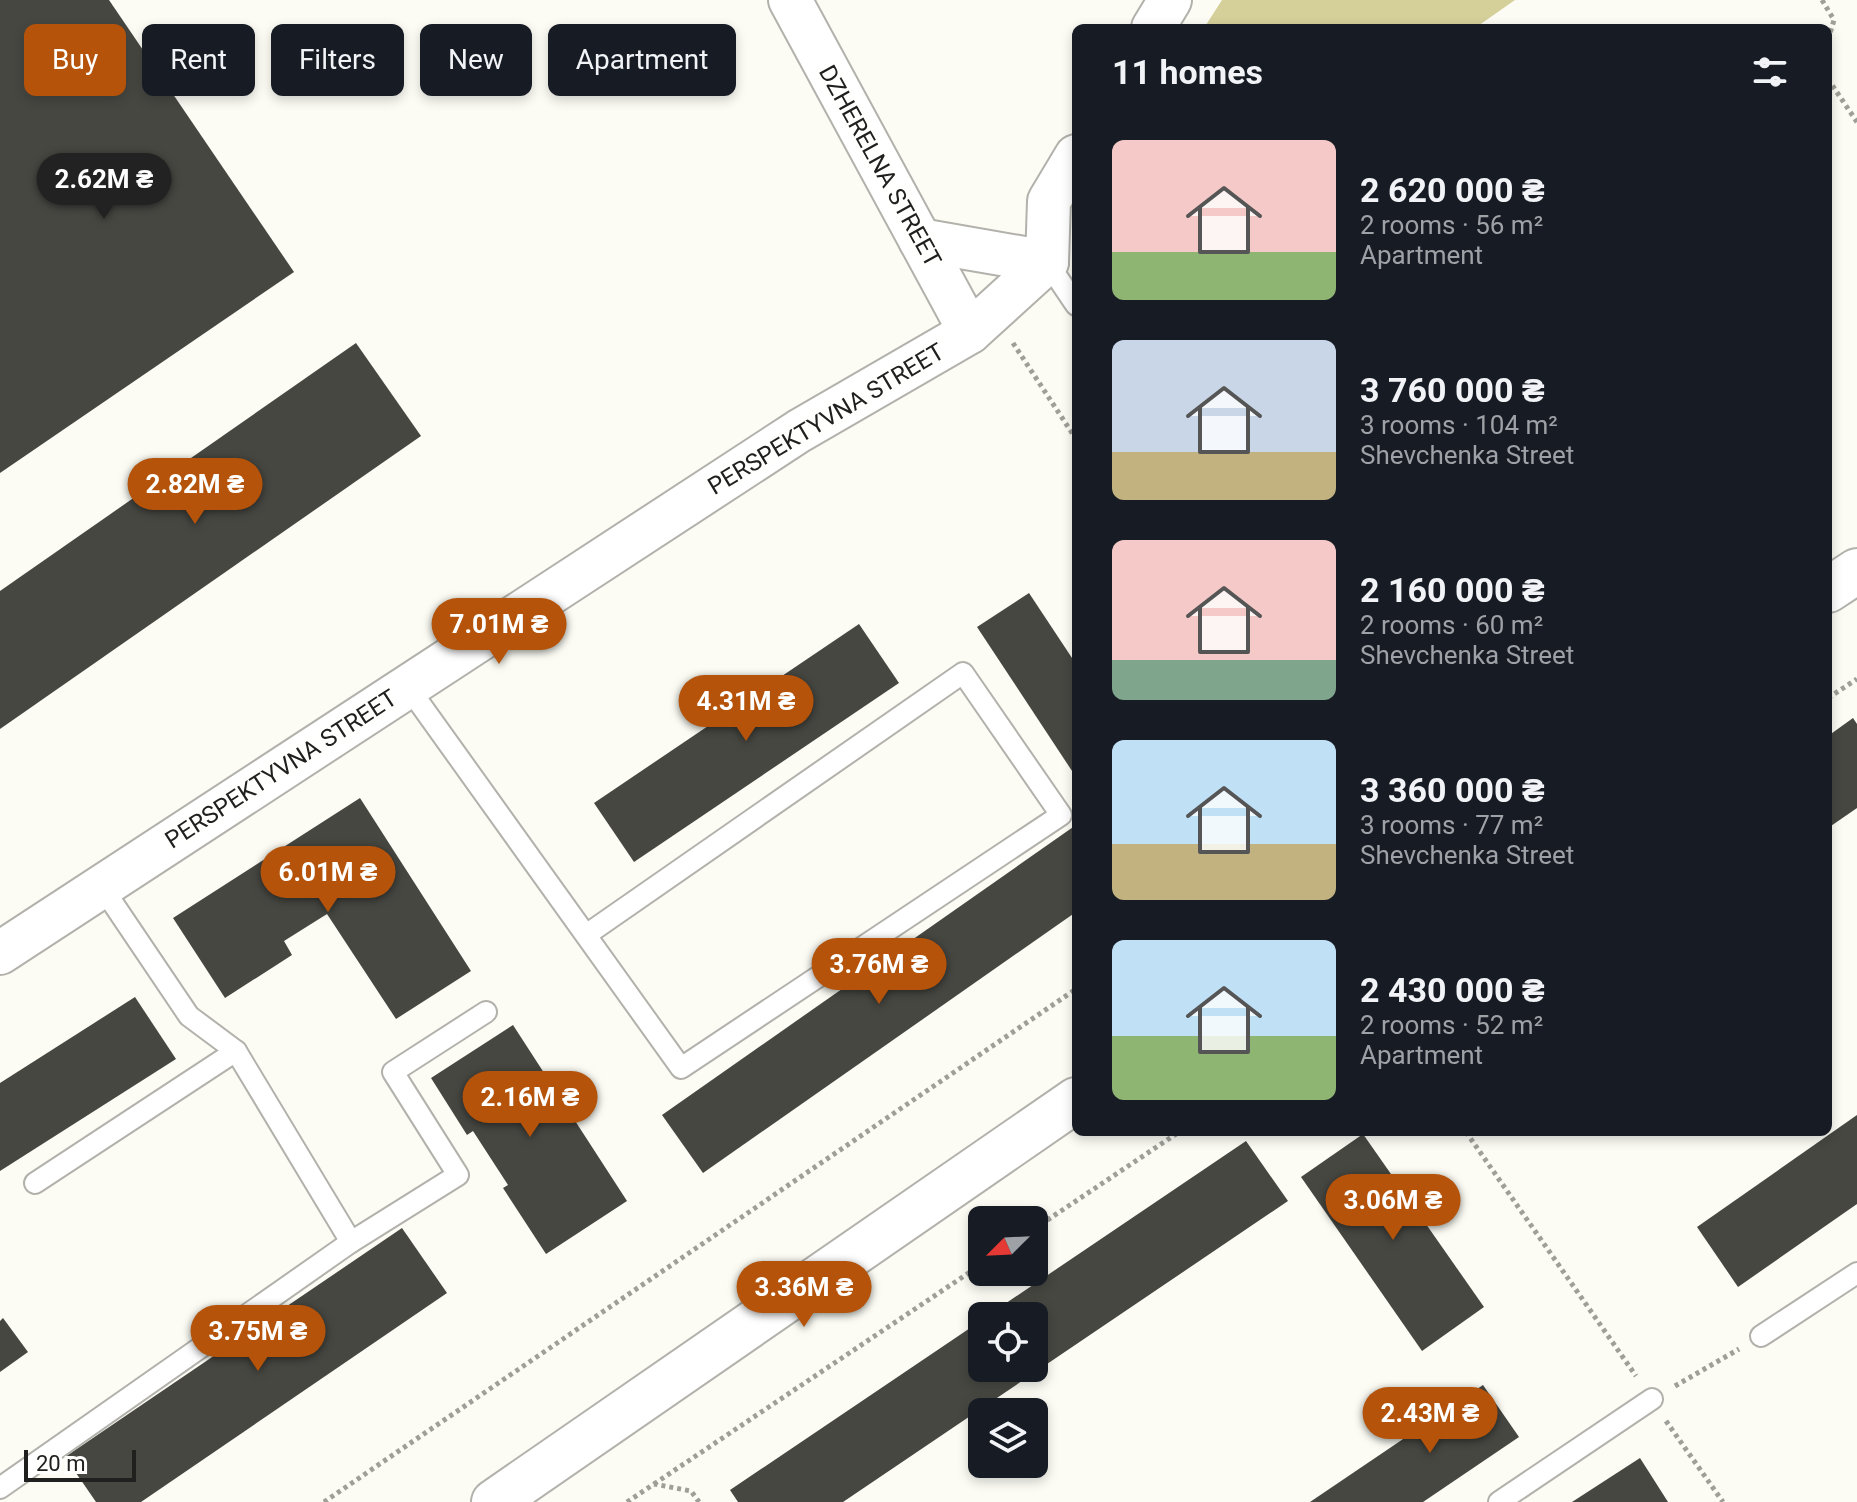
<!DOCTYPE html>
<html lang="en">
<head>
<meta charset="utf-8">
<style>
	body { margin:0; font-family:Roboto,sans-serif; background:#242831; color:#f1f3f6; height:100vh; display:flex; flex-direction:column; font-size:30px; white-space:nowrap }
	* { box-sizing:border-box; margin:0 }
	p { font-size:26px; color:#9ea1a6 }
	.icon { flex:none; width:44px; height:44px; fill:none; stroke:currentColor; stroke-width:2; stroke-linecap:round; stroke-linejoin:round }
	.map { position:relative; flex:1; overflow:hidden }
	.side { position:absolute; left:1072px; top:24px; width:760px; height:1112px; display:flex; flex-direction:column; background:#171b24; border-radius:12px; box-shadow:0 4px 12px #0003 }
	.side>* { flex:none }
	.guide { position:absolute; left:24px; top:24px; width:760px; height:72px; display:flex; gap:16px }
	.needle { width:52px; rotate:246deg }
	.fabs { position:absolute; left:968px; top:1206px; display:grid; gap:16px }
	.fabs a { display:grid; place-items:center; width:80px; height:80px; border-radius:12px; background:#171b24; box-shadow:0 4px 12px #0003; font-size:40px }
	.scale { position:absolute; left:24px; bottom:20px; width:112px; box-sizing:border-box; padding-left:8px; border:4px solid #20201e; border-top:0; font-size:22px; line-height:28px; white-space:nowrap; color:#20201e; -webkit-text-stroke:6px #fffffe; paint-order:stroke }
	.price { position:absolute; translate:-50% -68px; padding:0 18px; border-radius:28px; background:#b45309; color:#fff; font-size:26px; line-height:52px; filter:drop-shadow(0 2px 4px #0008) }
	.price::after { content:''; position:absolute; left:50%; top:48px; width:24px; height:18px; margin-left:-12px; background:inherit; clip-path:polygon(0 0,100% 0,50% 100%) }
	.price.selected { background:#222; color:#fff }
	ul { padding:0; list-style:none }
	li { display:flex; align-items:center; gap:24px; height:200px; padding:0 40px }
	li span { display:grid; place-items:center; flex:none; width:224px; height:160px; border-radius:12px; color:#555 }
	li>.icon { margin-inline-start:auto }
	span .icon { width:96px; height:96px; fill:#fffc; stroke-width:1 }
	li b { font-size:34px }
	h2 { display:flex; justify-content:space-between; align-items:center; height:96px; padding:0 40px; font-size:34px }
	.tag { padding:0 28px; border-radius:12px; background:#171b24; box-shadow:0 4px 12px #0003; font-size:28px; line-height:72px }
	.tag.selected { background:#b45309; color:#fff }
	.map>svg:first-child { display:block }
	.green { fill:#d5cf9a }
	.building { fill:#474742 }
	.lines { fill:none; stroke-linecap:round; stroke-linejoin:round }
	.lane-casing { stroke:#b2b1ab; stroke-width:24 }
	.street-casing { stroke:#b2b1ab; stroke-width:46 }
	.secondary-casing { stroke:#b2b1ab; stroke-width:48 }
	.path { stroke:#9f9f9a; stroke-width:5; stroke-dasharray:4 4; stroke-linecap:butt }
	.lane { stroke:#fff; stroke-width:20 }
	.street { stroke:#fff; stroke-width:42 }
	.secondary { stroke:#fff; stroke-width:44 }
	.labels { text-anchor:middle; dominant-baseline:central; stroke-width:8; stroke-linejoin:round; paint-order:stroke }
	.street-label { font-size:24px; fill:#20201e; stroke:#fffffe }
</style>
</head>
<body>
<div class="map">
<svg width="1857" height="1502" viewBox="0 0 1857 1502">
	<rect width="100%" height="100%" fill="#fcfcf5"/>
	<polygon class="green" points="1222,0 1515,0 1475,28 1204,28"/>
	<g class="building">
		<polygon points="0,0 109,0 294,272 0,473"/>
		<polygon points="356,343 421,436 0,729 0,591"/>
		<polygon points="1029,593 1076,664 1076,777 977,627"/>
		<polygon points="859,624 899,683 634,862 594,803"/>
		<polygon points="1853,718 1857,724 1857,808 1828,828 1828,736"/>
		<polygon points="360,798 471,971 396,1019 327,914 284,941 292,955 225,998 173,918"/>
		<polygon points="1076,825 1076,912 703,1173 662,1115"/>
		<polygon points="135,997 176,1059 0,1171 0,1083"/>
		<polygon points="513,1025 627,1201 546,1254 503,1188 508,1185 473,1131 467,1135 431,1078"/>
		<polygon points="1857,1115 1857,1204 1738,1287 1697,1227"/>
		<polygon points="1363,1134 1484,1307 1422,1351 1301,1177"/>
		<polygon points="1246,1141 1288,1201 843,1502 738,1502 730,1490 982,1320 982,1368 1034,1368 1034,1316 987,1316"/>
		<polygon points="402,1228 447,1293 141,1502 96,1502 65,1457"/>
		<polygon points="3,1318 28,1352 0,1372 0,1321"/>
		<polygon points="1483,1385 1519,1437 1423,1502 1310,1502"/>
		<polygon points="1640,1458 1668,1502 1572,1502"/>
	</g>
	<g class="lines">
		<g class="lane-casing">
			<g id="lane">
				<polyline points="1047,262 1076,305"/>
				<polyline points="408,687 681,1068 1061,815 963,673 586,935"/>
				<polyline points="35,1183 236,1051"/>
				<polyline points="351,1242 458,1175 393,1072 486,1012"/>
				<polyline points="1761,1336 1857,1273"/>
				<polyline points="0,1488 351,1242 236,1051 189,1016 102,887"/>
				<polyline points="1499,1502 1652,1399"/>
			</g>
		</g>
		<g class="street-casing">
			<g id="street">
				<polyline points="790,0 970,332"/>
				<polyline points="1153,28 1170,0"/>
				<polyline points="920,240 1047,262"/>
				<polyline points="0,953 799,431 970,332 1047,262 1049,201 1076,156"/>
			</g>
		</g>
		<g class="secondary-casing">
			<g id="secondary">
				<polyline points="1828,590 1857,571"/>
				<polyline points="494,1502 1076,1100"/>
			</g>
		</g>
		<g class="path">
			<polyline points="1822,0 1834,20 1828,40"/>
			<polyline points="1828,79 1857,122"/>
			<polyline points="1013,343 1076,439"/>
			<polyline points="1828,698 1857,679"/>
			<polyline points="1466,1132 1636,1376"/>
			<polyline points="1034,1229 1179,1132"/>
			<polyline points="1675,1386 1739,1349"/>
			<polyline points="1666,1421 1723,1502"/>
			<polyline points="654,1484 982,1264"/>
			<polyline points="324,1502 1076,989"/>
			<polyline points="627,1502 654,1484 691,1491 699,1502"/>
		</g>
		<use href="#lane" class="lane"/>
		<use href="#street" class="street"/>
		<use href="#secondary" class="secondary"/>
	</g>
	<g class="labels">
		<g class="street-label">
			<text transform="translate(880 166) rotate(61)">DZHERELNA STREET</text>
			<text transform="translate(826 419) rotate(-31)">PERSPEKTYVNA STREET</text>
			<text transform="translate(281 769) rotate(-33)">PERSPEKTYVNA STREET</text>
		</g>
	</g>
</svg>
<div class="fabs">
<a><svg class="needle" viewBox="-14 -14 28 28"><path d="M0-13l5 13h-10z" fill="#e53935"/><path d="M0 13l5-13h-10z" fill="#9ea1a6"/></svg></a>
<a><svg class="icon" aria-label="locate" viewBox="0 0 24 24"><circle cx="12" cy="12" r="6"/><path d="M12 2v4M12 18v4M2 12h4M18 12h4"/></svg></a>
<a><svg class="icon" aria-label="layers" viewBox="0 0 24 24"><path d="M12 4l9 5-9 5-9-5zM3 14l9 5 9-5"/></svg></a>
</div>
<div class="scale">20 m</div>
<b class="price selected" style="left:104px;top:221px">2.62M ₴</b>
<b class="price" style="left:195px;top:526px">2.82M ₴</b>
<b class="price" style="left:499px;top:666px">7.01M ₴</b>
<b class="price" style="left:746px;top:743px">4.31M ₴</b>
<b class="price" style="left:328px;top:914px">6.01M ₴</b>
<b class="price" style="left:879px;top:1006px">3.76M ₴</b>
<b class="price" style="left:530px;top:1139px">2.16M ₴</b>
<b class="price" style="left:1393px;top:1242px">3.06M ₴</b>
<b class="price" style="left:804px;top:1329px">3.36M ₴</b>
<b class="price" style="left:258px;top:1373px">3.75M ₴</b>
<b class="price" style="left:1430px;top:1455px">2.43M ₴</b>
<div class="guide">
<a class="tag selected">Buy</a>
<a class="tag">Rent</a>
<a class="tag">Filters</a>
<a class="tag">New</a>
<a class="tag">Apartment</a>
</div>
<section class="side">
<h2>11 homes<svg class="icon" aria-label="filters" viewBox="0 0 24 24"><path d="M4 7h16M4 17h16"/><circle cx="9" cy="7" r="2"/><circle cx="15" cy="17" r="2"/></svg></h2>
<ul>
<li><span style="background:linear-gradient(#f6c9c9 70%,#8fb573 0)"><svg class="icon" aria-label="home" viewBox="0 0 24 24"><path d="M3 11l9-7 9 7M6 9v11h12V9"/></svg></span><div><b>2 620 000 ₴</b><p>2 rooms · 56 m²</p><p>Apartment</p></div></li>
<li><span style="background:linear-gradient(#c9d6e8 70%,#c2b280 0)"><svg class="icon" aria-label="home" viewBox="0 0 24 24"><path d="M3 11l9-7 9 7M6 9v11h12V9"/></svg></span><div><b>3 760 000 ₴</b><p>3 rooms · 104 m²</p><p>Shevchenka Street</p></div></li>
<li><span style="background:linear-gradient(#f6c9c9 75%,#7fa58c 0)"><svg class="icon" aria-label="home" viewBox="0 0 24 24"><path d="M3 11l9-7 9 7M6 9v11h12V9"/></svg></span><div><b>2 160 000 ₴</b><p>2 rooms · 60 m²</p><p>Shevchenka Street</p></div></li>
<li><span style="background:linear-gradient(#bfe0f5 65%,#c2b280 0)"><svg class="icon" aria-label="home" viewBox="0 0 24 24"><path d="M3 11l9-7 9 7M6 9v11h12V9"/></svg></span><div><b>3 360 000 ₴</b><p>3 rooms · 77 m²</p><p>Shevchenka Street</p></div></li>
<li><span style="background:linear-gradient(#bfe0f5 60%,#8fb573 0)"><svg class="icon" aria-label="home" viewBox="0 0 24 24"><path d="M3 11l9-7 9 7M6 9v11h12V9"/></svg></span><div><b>2 430 000 ₴</b><p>2 rooms · 52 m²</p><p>Apartment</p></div></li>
</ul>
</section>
</div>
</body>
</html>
